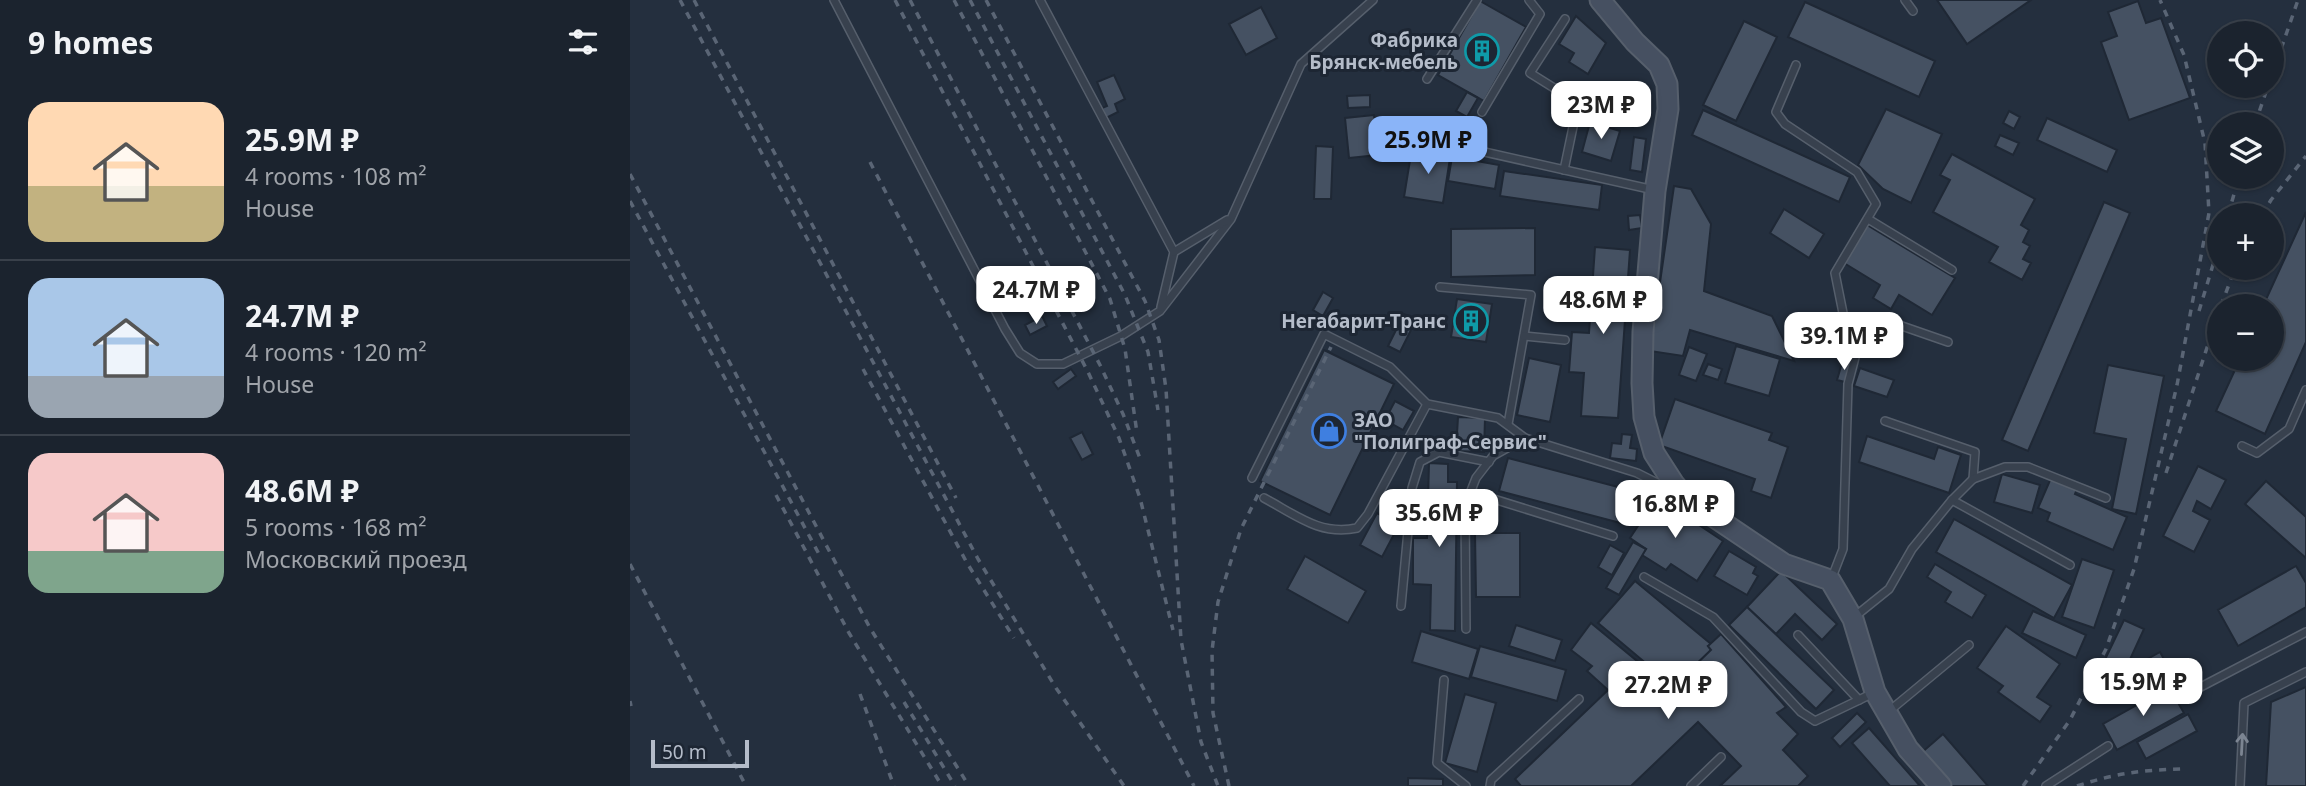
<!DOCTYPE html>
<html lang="en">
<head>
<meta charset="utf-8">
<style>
	body { margin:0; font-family:"Noto Sans",sans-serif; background:#242b36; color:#f1f3f6; height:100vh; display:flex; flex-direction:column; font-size:26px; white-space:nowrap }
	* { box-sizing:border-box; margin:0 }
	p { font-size:23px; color:#a0a4aa }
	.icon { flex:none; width:38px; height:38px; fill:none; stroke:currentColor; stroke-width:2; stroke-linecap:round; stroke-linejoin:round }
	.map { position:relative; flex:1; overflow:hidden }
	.drawer { display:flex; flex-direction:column; background:#1b232e; width:630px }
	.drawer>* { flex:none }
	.tools { position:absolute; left:1577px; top:21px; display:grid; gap:14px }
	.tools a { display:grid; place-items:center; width:77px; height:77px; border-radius:50%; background:#1b232e; box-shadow:0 2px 5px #0004,0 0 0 2px #39404a; font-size:35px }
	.scale { position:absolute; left:21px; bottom:18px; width:98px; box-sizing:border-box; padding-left:7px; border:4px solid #b4bcc9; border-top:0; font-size:19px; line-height:24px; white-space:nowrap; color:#b4bcc9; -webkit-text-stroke:5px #1d2633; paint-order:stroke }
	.price { position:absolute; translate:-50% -60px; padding:0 16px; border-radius:14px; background:#fff; color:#222; font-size:23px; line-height:46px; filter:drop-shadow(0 2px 4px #0008) }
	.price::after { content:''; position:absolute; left:50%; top:42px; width:21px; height:16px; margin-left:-10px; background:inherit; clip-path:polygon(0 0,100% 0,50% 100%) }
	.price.on { background:#8ab4f8; color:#111 }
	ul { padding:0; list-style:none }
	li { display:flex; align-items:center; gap:21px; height:175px; padding:0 28px }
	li+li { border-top:2px solid #39404a }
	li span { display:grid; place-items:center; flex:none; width:196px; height:140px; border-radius:21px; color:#555 }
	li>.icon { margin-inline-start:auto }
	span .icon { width:84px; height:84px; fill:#fffc; stroke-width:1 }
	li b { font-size:30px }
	h2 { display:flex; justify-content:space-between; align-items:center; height:84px; padding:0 28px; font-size:30px }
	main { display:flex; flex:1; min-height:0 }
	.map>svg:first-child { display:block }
	.building { fill:#455162; stroke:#1f2835; stroke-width:2 }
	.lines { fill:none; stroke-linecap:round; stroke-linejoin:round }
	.lane-casing { stroke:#565f6c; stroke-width:10 }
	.secondary-casing { stroke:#565f6c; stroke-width:23 }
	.lane { stroke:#38414e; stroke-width:7 }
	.secondary { stroke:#465061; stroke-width:19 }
	.rail { stroke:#5a6575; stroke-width:3.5; stroke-dasharray:7 7; stroke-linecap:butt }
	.oneway { stroke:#7c8592 }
	.labels { text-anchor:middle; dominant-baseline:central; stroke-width:6; stroke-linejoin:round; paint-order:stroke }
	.poi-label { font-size:19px; font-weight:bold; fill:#b4bcc9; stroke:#1d2633; text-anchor:end }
</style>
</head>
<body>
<main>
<section class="drawer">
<h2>9 homes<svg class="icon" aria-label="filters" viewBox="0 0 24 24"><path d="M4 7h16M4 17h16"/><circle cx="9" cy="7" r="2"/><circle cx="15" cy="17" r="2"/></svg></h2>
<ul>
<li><span style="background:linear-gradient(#ffd9b3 60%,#c2b280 0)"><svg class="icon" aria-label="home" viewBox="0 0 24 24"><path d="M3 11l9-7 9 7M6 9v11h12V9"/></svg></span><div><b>25.9M ₽</b><p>4 rooms · 108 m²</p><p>House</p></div></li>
<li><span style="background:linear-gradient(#a9c7e8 70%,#9aa5b1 0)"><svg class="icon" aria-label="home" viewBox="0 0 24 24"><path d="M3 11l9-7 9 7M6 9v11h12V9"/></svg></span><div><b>24.7M ₽</b><p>4 rooms · 120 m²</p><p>House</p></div></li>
<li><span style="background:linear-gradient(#f6c9c9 70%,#7fa58c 0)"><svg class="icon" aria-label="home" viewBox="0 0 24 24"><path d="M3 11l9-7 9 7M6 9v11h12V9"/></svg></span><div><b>48.6M ₽</b><p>5 rooms · 168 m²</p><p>Московский проезд</p></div></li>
</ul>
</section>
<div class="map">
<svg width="1676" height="786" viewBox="0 0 1676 786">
	<rect width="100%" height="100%" fill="#242f3e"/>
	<g class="building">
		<polygon points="1307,0 1401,0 1337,44"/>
		<polygon points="850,1 896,27 854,101 808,75"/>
		<polygon points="1508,1 1516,23 1531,18 1560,98 1499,120 1471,42 1487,36 1478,12"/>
		<polygon points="1175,2 1305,61 1289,97 1158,37"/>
		<polygon points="631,7 647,38 616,55 599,24"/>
		<polygon points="946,16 976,43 958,74 939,62 944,53 929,44"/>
		<polygon points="1114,21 1147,37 1106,121 1073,105"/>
		<polygon points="484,75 495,99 485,104 488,112 476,118 472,108 477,106 467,82"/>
		<polygon points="837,92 848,98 837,117 826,111"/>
		<polygon points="740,95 740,107 718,108 717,96"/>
		<polygon points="971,108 980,111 976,124 967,121"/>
		<polygon points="992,108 1008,113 1003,127 988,121"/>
		<polygon points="1256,109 1312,134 1281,203 1253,189 1228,165"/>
		<polygon points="1073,110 1220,177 1209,202 1062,135"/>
		<polygon points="1379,111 1390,117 1384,129 1373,123"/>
		<polygon points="744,115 748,155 719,158 715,118"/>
		<polygon points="1417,118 1487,150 1477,172 1407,140"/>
		<polygon points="960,122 990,131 981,161 952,152"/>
		<polygon points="1370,135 1389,143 1383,155 1365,146"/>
		<polygon points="1004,137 1016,139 1012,172 1000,170"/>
		<polygon points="686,146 703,147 701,199 684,199"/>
		<polygon points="800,148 821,152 813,203 774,197 781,154 799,157"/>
		<polygon points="823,151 836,153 835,159 869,165 865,189 818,181"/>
		<polygon points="1322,154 1405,199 1391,225 1399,230 1393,242 1400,246 1393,259 1401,263 1392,280 1359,262 1368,247 1303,212 1320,180 1310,175"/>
		<polygon points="874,171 972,185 969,210 870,196"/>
		<polygon points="1044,186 1061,189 1081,224 1074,291 1142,316 1164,361 1060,330 1053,356 1020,351"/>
		<polygon points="1474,202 1500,213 1398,451 1372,440"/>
		<polygon points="1154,209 1194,234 1179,258 1140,233"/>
		<polygon points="1676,212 1676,342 1635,434 1586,411 1610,359 1642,359 1642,306 1633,306"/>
		<polygon points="1010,215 1012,228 999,230 998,216"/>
		<polygon points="1237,225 1325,278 1302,315 1269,295 1261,309 1243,298 1250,285 1214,263"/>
		<polygon points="905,228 905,275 821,277 821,229"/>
		<polygon points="965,247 1000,250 988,418 951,416 954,373 939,372 942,332 959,333"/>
		<polygon points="693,292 703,298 693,316 683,310"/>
		<polygon points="827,299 862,304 856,342 821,337"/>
		<polygon points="774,314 786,320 770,352 758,346"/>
		<polygon points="412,316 417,326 400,335 395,325"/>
		<polygon points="1106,346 1150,359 1139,396 1095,383"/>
		<polygon points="1059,347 1077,354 1066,381 1049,375"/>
		<polygon points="694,350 764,384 700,515 630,481"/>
		<polygon points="899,358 931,365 920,422 887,415"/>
		<polygon points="1212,363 1220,365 1215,382 1207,380"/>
		<polygon points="1078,364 1092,369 1088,380 1073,375"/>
		<polygon points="1478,365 1534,376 1506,514 1482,509 1496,439 1464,433"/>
		<polygon points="1230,368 1264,380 1257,397 1224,386"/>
		<polygon points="441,369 446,376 428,389 423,382"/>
		<polygon points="1045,399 1142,433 1139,440 1158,447 1141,498 1121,491 1125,479 1029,445"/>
		<polygon points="765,401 784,411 773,430 755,420"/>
		<polygon points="828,417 855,418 854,452 826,451"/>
		<polygon points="452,432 463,454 452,460 440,438"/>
		<polygon points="992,434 1002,435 1000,448 1007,449 1006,461 980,458 982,443 991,444"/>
		<polygon points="1237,436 1304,459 1308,447 1331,455 1319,493 1229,462"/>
		<polygon points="878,458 1007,492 998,525 869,491"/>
		<polygon points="799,463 818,464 818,482 827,482 825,631 800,630 801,585 783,584 783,538 797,538"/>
		<polygon points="1568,466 1596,480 1581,509 1567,501 1563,511 1580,520 1564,552 1533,536"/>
		<polygon points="1372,474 1410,485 1402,513 1364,502"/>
		<polygon points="1421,478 1447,489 1445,494 1497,517 1483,550 1417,521 1420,513 1408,508"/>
		<polygon points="1636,481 1676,517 1676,558 1615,504"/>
		<polygon points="1027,497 1093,541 1067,581 1041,564 1036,570 1012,555 1016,549 1000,538"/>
		<polygon points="747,513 769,525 752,557 730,545"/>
		<polygon points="1324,519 1442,585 1424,618 1306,552"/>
		<polygon points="845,533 890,533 890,597 846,597"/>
		<polygon points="1003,542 1016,549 989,595 976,588"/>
		<polygon points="980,545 994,553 982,575 968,567"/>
		<polygon points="1099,551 1126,567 1123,573 1128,576 1117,595 1084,576"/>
		<polygon points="675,556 736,591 718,623 657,589"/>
		<polygon points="1452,559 1484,570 1464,628 1432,617"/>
		<polygon points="1305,564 1356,595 1342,618 1315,602 1321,592 1297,577"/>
		<polygon points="1666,566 1676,583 1676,607 1608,646 1588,610"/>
		<polygon points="1151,571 1207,624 1192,640 1165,614 1146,634 1117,607"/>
		<polygon points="1005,581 1081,644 1078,646 1081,650 1051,679 1044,674 1037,681 968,623"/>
		<polygon points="1117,607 1204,690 1186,709 1099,625"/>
		<polygon points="1403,611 1456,635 1446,658 1392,633"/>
		<polygon points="1494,620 1514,629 1497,666 1486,661 1479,677 1469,672"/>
		<polygon points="961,623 1035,684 1044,674 1051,679 1081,650 1078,646 1091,634 1156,707 1147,713 1168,734 1153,750 1178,776 1168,786 1090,786 1111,766 1068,722 1001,786 891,786 885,779 978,690 957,671 962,666 941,650"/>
		<polygon points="886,625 932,640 925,661 879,646"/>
		<polygon points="1376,626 1430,664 1407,697 1421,706 1410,722 1368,692 1373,686 1347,668"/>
		<polygon points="791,631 848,649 839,679 782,662"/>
		<polygon points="850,646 936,670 927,701 841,677"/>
		<polygon points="1530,652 1541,672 1509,690 1498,670"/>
		<polygon points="1539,687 1554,713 1487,750 1473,724"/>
		<polygon points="1676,687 1676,786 1636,786 1641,702"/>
		<polygon points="835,694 866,703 847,772 815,763"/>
		<polygon points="1227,713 1236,722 1210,747 1202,738"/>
		<polygon points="1558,714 1567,731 1516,759 1507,742"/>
		<polygon points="1239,728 1290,786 1260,786 1222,743"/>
		<polygon points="1313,734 1358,786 1318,786 1290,754"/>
		<polygon points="778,778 813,779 813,786 778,786"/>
	</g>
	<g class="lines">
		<g class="lane-casing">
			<g id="lane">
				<polyline points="204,0 375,329 390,353 407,364 433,364 491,336 530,311 601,219 671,64 743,0"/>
				<polyline points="410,0 544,252 531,307"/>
				<polyline points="1275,0 1283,11"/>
				<polyline points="1166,65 1146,112 1155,124 1227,172 1246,204 1205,273 1217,333 1232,331 1218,384 1213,549 1201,580"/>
				<polyline points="797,79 847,0"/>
				<polyline points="852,112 910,14 899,0"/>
				<polyline points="779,135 1024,190"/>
				<polyline points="934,170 948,103 900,73 935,19"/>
				<polyline points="1238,219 1322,270"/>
				<polyline points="544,252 597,220"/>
				<polyline points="810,287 901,295 878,424"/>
				<polyline points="1232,331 1256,326 1269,325 1318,342"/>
				<polyline points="894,336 935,340"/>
				<polyline points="1255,421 1345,452 1343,479"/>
				<polyline points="1612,446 1627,453 1659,429 1676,390"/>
				<polyline points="622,478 694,334 760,367 797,404 868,418 895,438 1007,473 1043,491"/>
				<polyline points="841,492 983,536"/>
				<path d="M634 498C666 515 690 536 727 528L738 514 797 404"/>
				<polyline points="1322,500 1440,565"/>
				<polyline points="1014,577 1083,617 1171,712 1185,721 1229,700"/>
				<polyline points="771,606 782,488 790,462 809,452 859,462"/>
				<polyline points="1223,618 1259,589 1282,549 1322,500 1343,479 1375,467 1398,467 1476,498"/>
				<polyline points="836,629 835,506 846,478 863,456 895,438"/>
				<polyline points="1168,635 1229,700 1245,692"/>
				<polyline points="814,680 807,763 836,786"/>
				<polyline points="1563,691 1676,632"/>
				<polyline points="1258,712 1339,645"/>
				<polyline points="860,786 861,780 949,699"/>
				<polyline points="1061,786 1091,757"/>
				<polyline points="1416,786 1478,746"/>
				<polyline points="1610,786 1614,703 1676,672"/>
			</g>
		</g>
		<g class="secondary-casing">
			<polyline id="secondary" points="970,0 1005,42 1029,65 1037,84 1038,109 1025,191 1013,332 1012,383 1014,417 1024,453 1044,484 1056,498 1154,564 1200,580 1223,619 1245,692 1278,749 1311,786"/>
		</g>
		<use href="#lane" class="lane"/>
		<use href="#secondary" class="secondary"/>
		<g class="rail">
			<polyline points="50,0 348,559 426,688 494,786"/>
			<polyline points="64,0 326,498"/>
			<polyline points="265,0 458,372 489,438 510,498 543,630"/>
			<polyline points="280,0 470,365 493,414 511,461"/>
			<polyline points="324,0 480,299 495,349 507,433"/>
			<polyline points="340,0 495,295 518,352 528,410"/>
			<polyline points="356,0 515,301 529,340 536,389 551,640 571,742 588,786"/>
			<polyline points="1642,75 1668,0"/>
			<polyline points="1625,124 1638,86"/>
			<polyline points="240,162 564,786"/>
			<polyline points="0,174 240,628 339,786"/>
			<polyline points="0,201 190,556"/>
			<polyline points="1598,215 1609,177"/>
			<polyline points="1632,215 1641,200 1676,156"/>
			<polyline points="1591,306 1605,268"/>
			<polyline points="1569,311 1589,245"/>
			<polyline points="233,369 337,563 384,638"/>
			<polyline points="1536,473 1589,311"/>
			<polyline points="146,495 219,633 312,786"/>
			<polyline points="0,564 116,786"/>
			<polyline points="230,694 264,786"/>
			<polyline points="0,701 1,706"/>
			<polyline points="274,702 325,786"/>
			<polyline points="599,786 583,713 582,651 588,602 611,529 701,347"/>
			<polyline points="1393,786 1440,720 1476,649 1504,569 1547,385 1579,213 1575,143 1554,55 1530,0"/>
			<path d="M1447 786C1486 773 1513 770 1553 769"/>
		</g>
	</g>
	<defs><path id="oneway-shaft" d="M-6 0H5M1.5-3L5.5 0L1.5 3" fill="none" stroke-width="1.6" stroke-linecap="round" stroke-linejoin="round" transform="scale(1.75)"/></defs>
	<use class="oneway" href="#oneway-shaft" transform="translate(1612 744) rotate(-87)"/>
	<defs>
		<g id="building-ring" transform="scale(1.75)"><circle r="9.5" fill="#1d2633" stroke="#0f9aa8" stroke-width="1.5"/><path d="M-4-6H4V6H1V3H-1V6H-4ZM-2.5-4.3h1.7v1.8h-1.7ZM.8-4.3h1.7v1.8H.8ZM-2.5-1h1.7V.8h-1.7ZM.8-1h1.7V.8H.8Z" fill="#0f9aa8"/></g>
		<g id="shop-ring" transform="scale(1.75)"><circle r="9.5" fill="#1d2633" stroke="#3f7fe0" stroke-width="1.5"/><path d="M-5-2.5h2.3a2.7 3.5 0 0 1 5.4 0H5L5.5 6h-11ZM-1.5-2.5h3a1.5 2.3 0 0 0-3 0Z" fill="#3f7fe0"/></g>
	</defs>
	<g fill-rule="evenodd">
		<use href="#building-ring" x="852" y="51"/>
		<use href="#building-ring" x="841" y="321"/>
		<use href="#shop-ring" x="699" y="431"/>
	</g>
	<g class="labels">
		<g class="poi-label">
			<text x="828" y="40">Фабрика<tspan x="828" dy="22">Брянск-мебель</tspan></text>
			<text x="816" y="321">Негабарит-Транс</text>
			<text x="724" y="420" text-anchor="start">ЗАО<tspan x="724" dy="22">"Полиграф-Сервис"</tspan></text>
		</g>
	</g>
</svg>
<div class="tools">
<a><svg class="icon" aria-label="locate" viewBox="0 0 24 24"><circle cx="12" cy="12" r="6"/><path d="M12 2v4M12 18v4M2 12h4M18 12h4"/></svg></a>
<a><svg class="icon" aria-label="layers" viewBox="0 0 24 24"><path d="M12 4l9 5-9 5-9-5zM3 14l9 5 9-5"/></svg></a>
<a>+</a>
<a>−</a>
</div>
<div class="scale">50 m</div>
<b class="price" style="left:971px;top:141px">23M ₽</b>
<b class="price on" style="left:798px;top:176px">25.9M ₽</b>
<b class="price" style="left:406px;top:326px">24.7M ₽</b>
<b class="price" style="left:973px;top:336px">48.6M ₽</b>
<b class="price" style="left:1214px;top:372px">39.1M ₽</b>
<b class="price" style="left:1045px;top:540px">16.8M ₽</b>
<b class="price" style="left:809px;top:549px">35.6M ₽</b>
<b class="price" style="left:1513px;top:718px">15.9M ₽</b>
<b class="price" style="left:1038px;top:721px">27.2M ₽</b>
</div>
</main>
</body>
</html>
